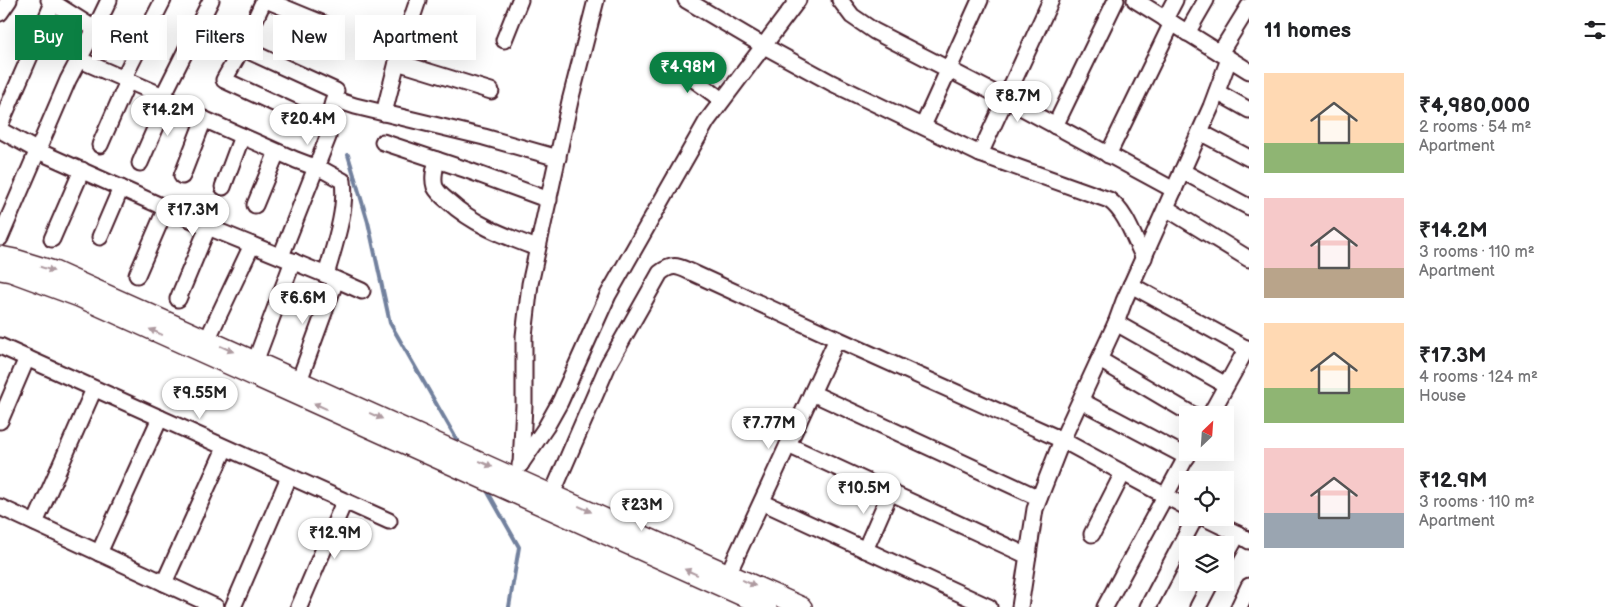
<!DOCTYPE html>
<html lang="en">
<head>
<meta charset="utf-8">
<style>
	body { margin:0; font-family:"Balsamiq Sans",sans-serif; background:#f6f6f6; color:#202124; height:100vh; display:flex; flex-direction:column; font-size:19px; white-space:nowrap }
	* { box-sizing:border-box; margin:0 }
	p { font-size:16px; color:#757577 }
	.icon { flex:none; width:28px; height:28px; fill:none; stroke:currentColor; stroke-width:2; stroke-linecap:round; stroke-linejoin:round }
	.map { position:relative; flex:1; overflow:hidden }
	.sheet { display:flex; flex-direction:column; background:#fff; width:375px }
	.sheet>* { flex:none }
	.top-card { position:absolute; left:15px; top:15px; width:475px; height:45px; display:flex; gap:10px }
	.needle { width:32px; rotate:25deg }
	.controls { position:absolute; left:1179px; top:406px; display:grid; gap:10px }
	.controls a { display:grid; place-items:center; width:55px; height:55px; border-radius:0px; background:#fff; box-shadow:0 5px 20px #0002; font-size:25px }
	.price { position:absolute; translate:-50% -42px; padding:0 11px; border-radius:18px; background:#fff; color:#222; font-size:16px; line-height:32px; filter:drop-shadow(0 1px 2px #0008) }
	.price::after { content:''; position:absolute; left:50%; top:30px; width:15px; height:11px; margin-left:-8px; background:inherit; clip-path:polygon(0 0,100% 0,50% 100%) }
	.price.on { background:#0b8043; color:#fff }
	ul { padding:0; list-style:none }
	li { display:flex; align-items:center; gap:15px; height:125px; padding:0 15px }
	li span { display:grid; place-items:center; flex:none; width:140px; height:100px; border-radius:0px; color:#555 }
	li>.icon { margin-inline-start:auto }
	span .icon { width:60px; height:60px; fill:#fffc; stroke-width:1 }
	li b { font-size:21px }
	h2 { display:flex; justify-content:space-between; align-items:center; height:60px; padding:0 15px; font-size:21px }
	.tag { padding:0 18px; border-radius:0px; background:#fff; box-shadow:0 5px 20px #0002; font-size:18px; line-height:45px }
	.tag.on { background:#0b8043; color:#fff }
	main { display:flex; flex:1; min-height:0 }
	.map>svg:first-child { display:block }
	.lines { fill:none; stroke-linecap:round; stroke-linejoin:round }
	.stream { stroke:#72819e; stroke-width:4 }
	.minor-casing { stroke:#4a1f2b; stroke-width:19 }
	.tertiary-casing { stroke:#4a1f2b; stroke-width:22 }
	.minor { stroke:#fff; stroke-width:15 }
	.tertiary { stroke:#fff; stroke-width:19 }
	.oneway { fill:#ae9aa0 }
</style>
</head>
<body>
<main>
<div class="map">
<svg width="1249" height="607" viewBox="0 0 1249 607">
	<rect width="100%" height="100%" fill="#fff"/>
	<filter id="ink" filterUnits="userSpaceOnUse"><feTurbulence type="fractalNoise" baseFrequency=".02" numOctaves="2"/><feDisplacementMap in="SourceGraphic" scale="10" xChannelSelector="R" yChannelSelector="G"/><feConvolveMatrix kernelMatrix="1 2 1 2 8 2 1 2 1" color-interpolation-filters="sRGB"/></filter>
	<g filter="url(#ink)">
		<g class="lines">
			<g class="stream">
				<polyline points="348,155 368,222 390,323 461,447"/>
				<polyline points="485,487 519,547 509,607"/>
			</g>
			<g class="minor-casing">
				<g id="minor">
					<polyline points="49,0 95,29"/>
					<polyline points="264,0 242,48 224,80 326,127"/>
					<polyline points="266,0 329,26"/>
					<polyline points="686,0 764,46 832,83 980,154 1051,0"/>
					<polyline points="840,0 852,16 874,31 1006,99 1174,190"/>
					<polyline points="1135,0 1249,71"/>
					<polyline points="0,13 9,0"/>
					<polyline points="1165,19 1175,0"/>
					<polyline points="1187,33 1206,0"/>
					<polyline points="504,40 520,0"/>
					<polyline points="242,48 336,91 326,127 328,137 281,256"/>
					<polyline points="1220,53 1249,6"/>
					<path d="M78 59 163 96 199 117 296 160 325 171 343 181C347 211 334 246 326 275"/>
					<polyline points="397,62 491,91"/>
					<polyline points="673,64 722,100"/>
					<polyline points="123,79 163,0"/>
					<polyline points="1217,92 1249,110"/>
					<polyline points="163,96 211,0"/>
					<polyline points="334,99 355,106 484,137 558,158"/>
					<polyline points="384,113 397,62 418,0"/>
					<polyline points="0,125 53,3"/>
					<polyline points="923,126 980,0"/>
					<polyline points="1055,126 1116,0"/>
					<polyline points="0,130 38,151 208,227 326,275 362,291"/>
					<polyline points="1200,132 1249,158"/>
					<polyline points="383,142 467,170 549,200"/>
					<polyline points="100,145 128,81"/>
					<path d="M980 154 1109 200C1127 213 1134 239 1144 258"/>
					<polyline points="1108,155 1172,23"/>
					<path d="M437 160C435 168 432 178 435 187 438 193 443 197 448 201 474 225 505 236 537 248"/>
					<polyline points="140,163 168,99"/>
					<polyline points="1182,171 1249,207"/>
					<polyline points="182,176 204,119"/>
					<polyline points="223,187 242,136"/>
					<polyline points="255,205 277,152"/>
					<polyline points="1166,208 1249,259"/>
					<polyline points="100,237 121,188"/>
					<polyline points="0,238 68,80 95,29 109,0"/>
					<polyline points="52,239 82,170"/>
					<polyline points="137,275 166,208"/>
					<polyline points="1131,285 1249,350"/>
					<polyline points="178,299 208,227"/>
					<polyline points="1116,323 1226,385"/>
					<polyline points="207,340 252,245"/>
					<polyline points="0,346 389,521"/>
					<polyline points="1100,360 1193,415"/>
					<polyline points="255,362 293,261"/>
					<polyline points="299,381 336,280"/>
					<polyline points="812,393 1039,498"/>
					<polyline points="1081,401 1187,457"/>
					<polyline points="1210,415 1247,348"/>
					<polyline points="0,421 27,358"/>
					<polyline points="788,445 1028,556"/>
					<polyline points="521,464 524,405 524,336 530,284 570,101 596,0"/>
					<polyline points="520,465 546,427 560,402 608,295 707,121 798,0"/>
					<path d="M552 494 608 365 660 273C674 262 679 267 693 273L837 339 1062 440 1188 508"/>
					<polyline points="762,502 989,607"/>
					<polyline points="0,507 216,607"/>
					<polyline points="1205,518 1238,534 1249,541"/>
					<polyline points="35,523 94,389"/>
					<polyline points="1092,534 1123,473"/>
					<polyline points="865,550 890,493"/>
					<polyline points="99,553 160,418"/>
					<polyline points="1225,557 1238,534"/>
					<polyline points="728,574 837,339"/>
					<polyline points="164,583 225,448"/>
					<polyline points="233,607 289,477"/>
					<polyline points="299,607 344,502"/>
					<polyline points="1020,607 1035,509 1062,440 1116,323 1124,301 1211,107 1229,59"/>
					<polyline points="1105,607 1189,452"/>
					<polyline points="1148,607 1195,518"/>
					<polyline points="1198,607 1211,582"/>
					<polyline points="1239,607 1249,586"/>
				</g>
			</g>
			<g class="tertiary-casing">
				<g id="tertiary">
					<polyline points="0,256 15,259 54,271 802,607"/>
					<polyline points="0,270 11,272 79,297 767,607"/>
				</g>
			</g>
			<use href="#minor" class="minor"/>
			<use href="#tertiary" class="tertiary"/>
		</g>
		<defs><path id="oneway-solid" d="M-6-.8H1V-3.2L6.5 0L1 3.2V.8H-6Z" transform="scale(1.25)"/></defs>
		<g class="oneway">
			<use href="#oneway-solid" transform="translate(47 269) rotate(18)"/>
			<use href="#oneway-solid" transform="translate(156 332) rotate(-156)"/>
			<use href="#oneway-solid" transform="translate(227 349) rotate(24)"/>
			<use href="#oneway-solid" transform="translate(320 406) rotate(-156)"/>
			<use href="#oneway-solid" transform="translate(376 416) rotate(24)"/>
			<use href="#oneway-solid" transform="translate(486 464) rotate(24)"/>
			<use href="#oneway-solid" transform="translate(585 509) rotate(25)"/>
			<use href="#oneway-solid" transform="translate(691 572) rotate(-156)"/>
			<use href="#oneway-solid" transform="translate(749 583) rotate(24)"/>
		</g>
	</g>
</svg>
<div class="controls">
<a><svg class="needle" viewBox="-14 -14 28 28"><path d="M0-13l5 13h-10z" fill="#e53935"/><path d="M0 13l5-13h-10z" fill="#757577"/></svg></a>
<a><svg class="icon" aria-label="locate" viewBox="0 0 24 24"><circle cx="12" cy="12" r="6"/><path d="M12 2v4M12 18v4M2 12h4M18 12h4"/></svg></a>
<a><svg class="icon" aria-label="layers" viewBox="0 0 24 24"><path d="M12 4l9 5-9 5-9-5zM3 14l9 5 9-5"/></svg></a>
</div>
<b class="price on" style="left:688px;top:94px">₹4.98M</b>
<b class="price" style="left:1018px;top:123px">₹8.7M</b>
<b class="price" style="left:168px;top:137px">₹14.2M</b>
<b class="price" style="left:308px;top:146px">₹20.4M</b>
<b class="price" style="left:193px;top:237px">₹17.3M</b>
<b class="price" style="left:303px;top:325px">₹6.6M</b>
<b class="price" style="left:200px;top:420px">₹9.55M</b>
<b class="price" style="left:769px;top:450px">₹7.77M</b>
<b class="price" style="left:864px;top:515px">₹10.5M</b>
<b class="price" style="left:642px;top:532px">₹23M</b>
<b class="price" style="left:335px;top:560px">₹12.9M</b>
<div class="top-card">
<a class="tag on">Buy</a>
<a class="tag">Rent</a>
<a class="tag">Filters</a>
<a class="tag">New</a>
<a class="tag">Apartment</a>
</div>
</div>
<section class="sheet">
<h2>11 homes<svg class="icon" aria-label="filters" viewBox="0 0 24 24"><path d="M4 7h16M4 17h16"/><circle cx="9" cy="7" r="2"/><circle cx="15" cy="17" r="2"/></svg></h2>
<ul>
<li><span style="background:linear-gradient(#ffd9b3 70%,#8fb573 0)"><svg class="icon" aria-label="home" viewBox="0 0 24 24"><path d="M3 11l9-7 9 7M6 9v11h12V9"/></svg></span><div><b>₹4,980,000</b><p>2 rooms · 54 m²</p><p>Apartment</p></div></li>
<li><span style="background:linear-gradient(#f6c9c9 70%,#b9a48a 0)"><svg class="icon" aria-label="home" viewBox="0 0 24 24"><path d="M3 11l9-7 9 7M6 9v11h12V9"/></svg></span><div><b>₹14.2M</b><p>3 rooms · 110 m²</p><p>Apartment</p></div></li>
<li><span style="background:linear-gradient(#ffd9b3 65%,#8fb573 0)"><svg class="icon" aria-label="home" viewBox="0 0 24 24"><path d="M3 11l9-7 9 7M6 9v11h12V9"/></svg></span><div><b>₹17.3M</b><p>4 rooms · 124 m²</p><p>House</p></div></li>
<li><span style="background:linear-gradient(#f6c9c9 65%,#9aa5b1 0)"><svg class="icon" aria-label="home" viewBox="0 0 24 24"><path d="M3 11l9-7 9 7M6 9v11h12V9"/></svg></span><div><b>₹12.9M</b><p>3 rooms · 110 m²</p><p>Apartment</p></div></li>
</ul>
</section>
</main>
</body>
</html>
